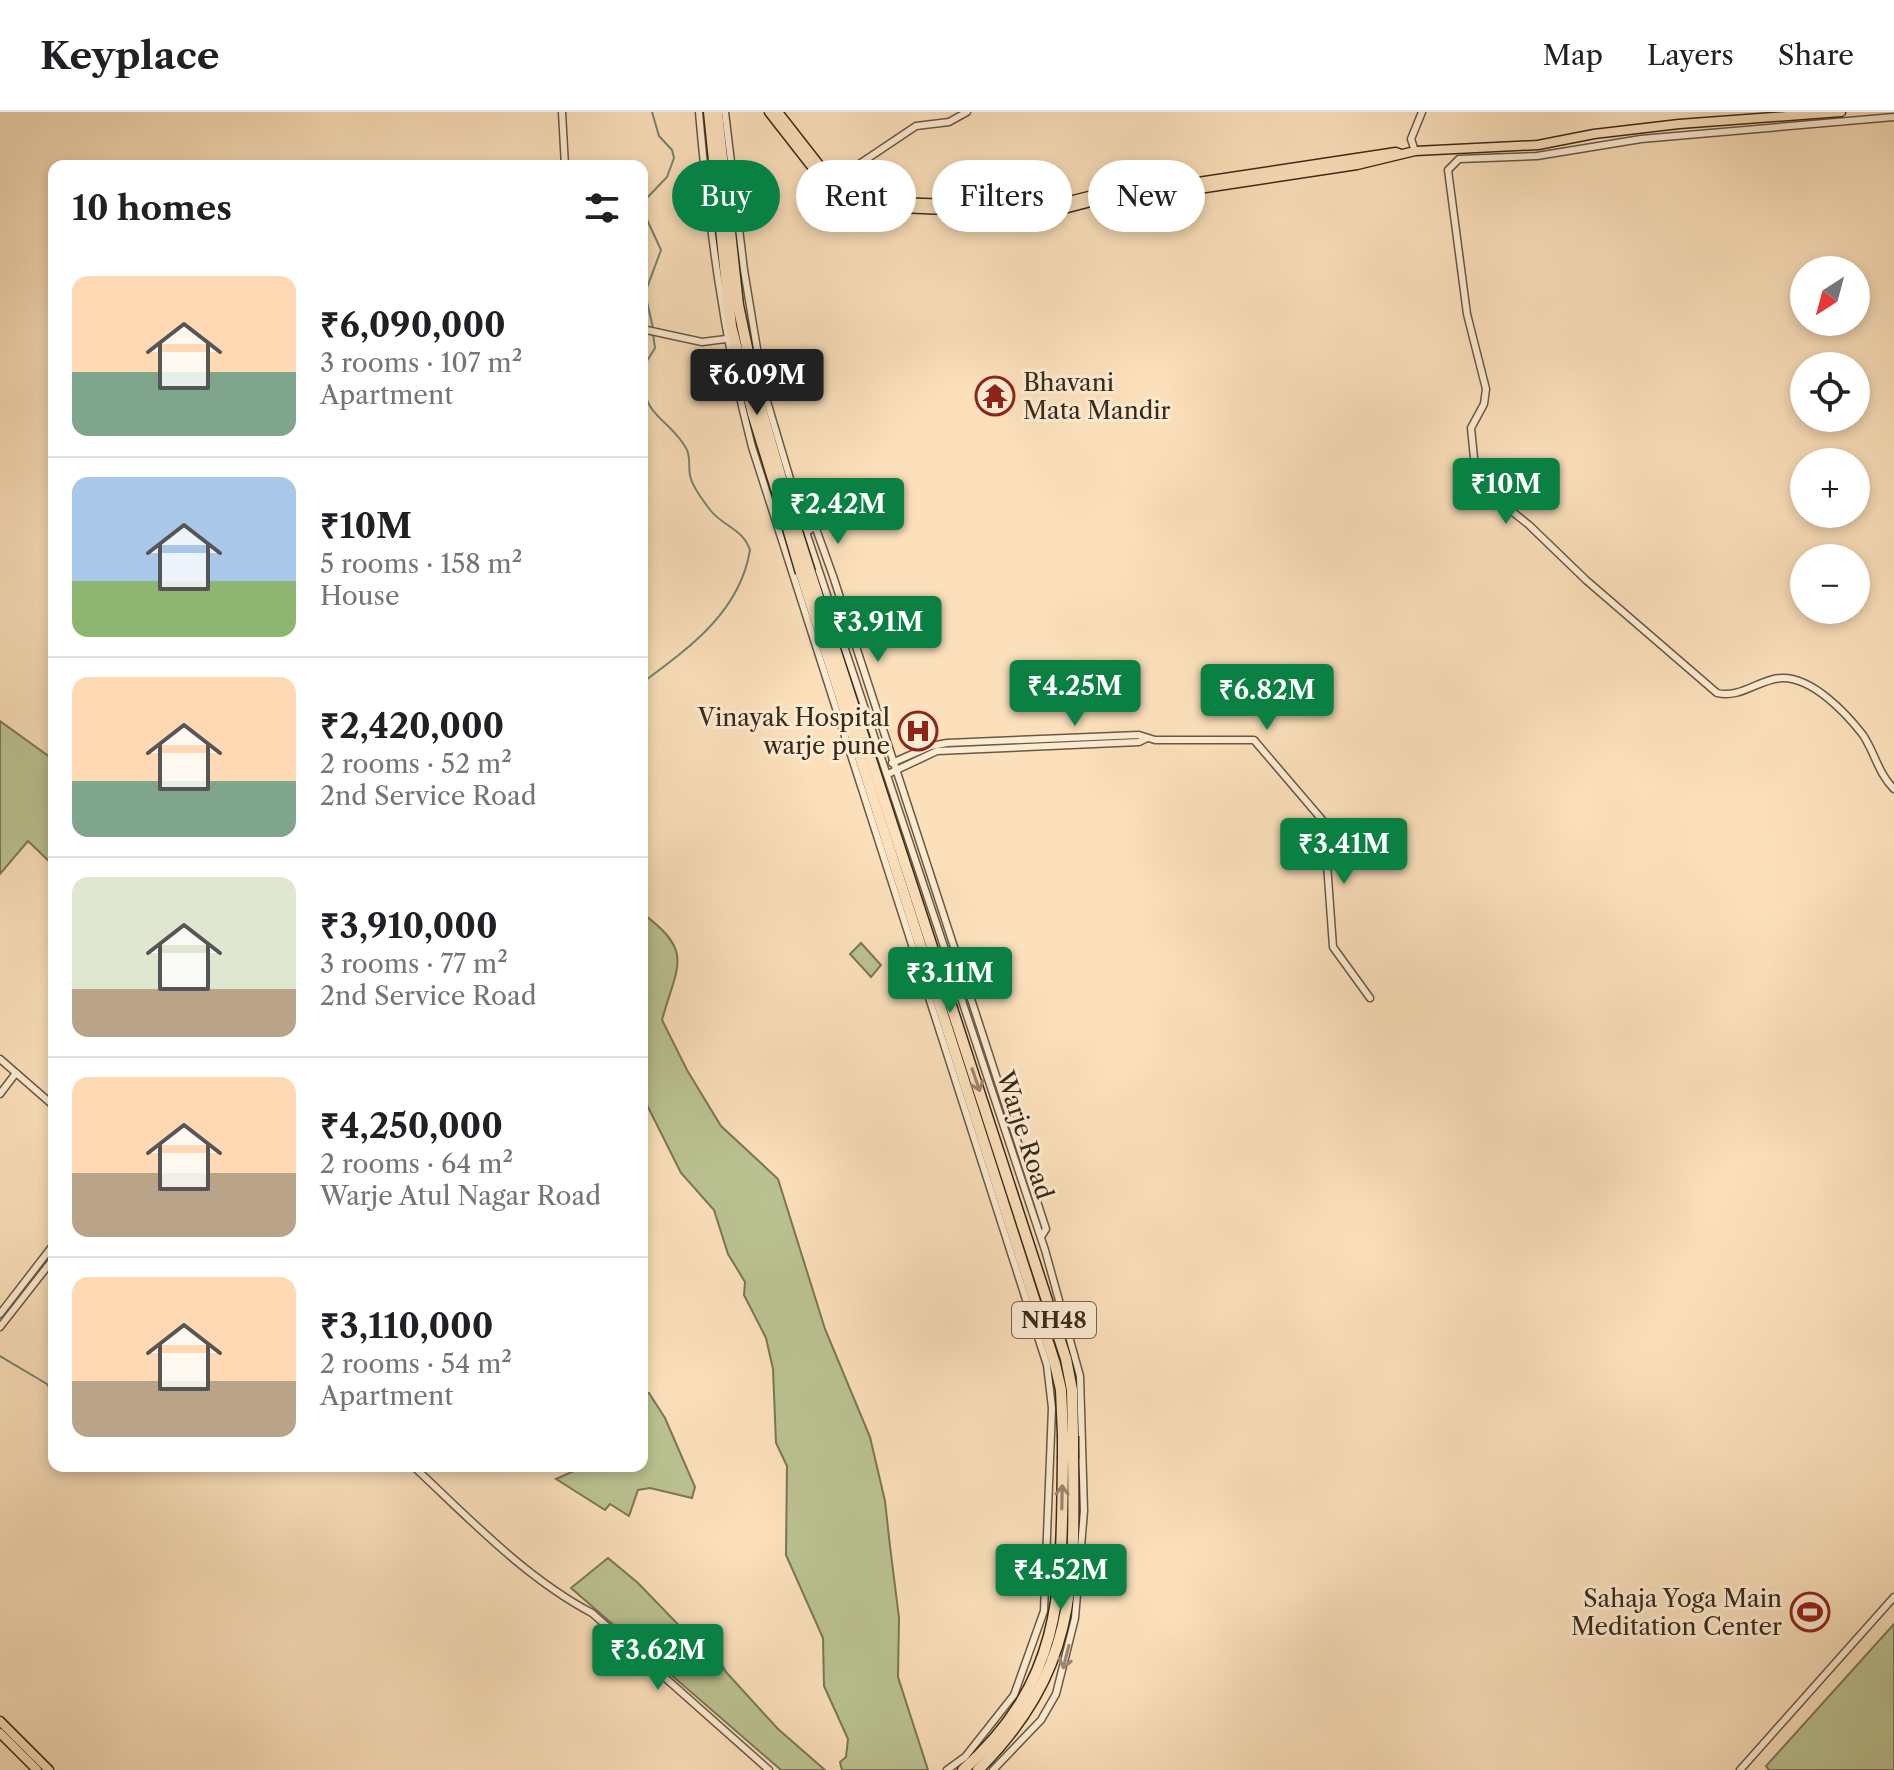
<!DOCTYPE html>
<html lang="en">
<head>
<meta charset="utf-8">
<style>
	body { margin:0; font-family:"Libre Caslon Text",serif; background:#f2f2f2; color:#202124; height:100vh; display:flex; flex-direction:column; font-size:30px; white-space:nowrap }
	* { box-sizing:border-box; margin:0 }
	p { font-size:26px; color:#757577 }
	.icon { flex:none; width:44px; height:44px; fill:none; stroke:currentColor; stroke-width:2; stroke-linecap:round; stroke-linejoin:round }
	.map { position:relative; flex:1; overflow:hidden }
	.sheet { position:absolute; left:48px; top:48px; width:600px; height:1312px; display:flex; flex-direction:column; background:#fff; border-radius:16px; box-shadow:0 4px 12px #0003 }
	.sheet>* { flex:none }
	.guide { position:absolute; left:672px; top:48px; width:760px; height:72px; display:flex; gap:16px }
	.needle { width:52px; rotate:216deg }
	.buttons { position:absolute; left:1790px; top:144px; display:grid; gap:16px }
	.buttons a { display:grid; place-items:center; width:80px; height:80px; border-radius:50%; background:#fff; box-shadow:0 4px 12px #0003; font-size:40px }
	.price { position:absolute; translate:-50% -68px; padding:0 18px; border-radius:8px; background:#0b8043; color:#fff; font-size:26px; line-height:52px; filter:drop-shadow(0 2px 4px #0008) }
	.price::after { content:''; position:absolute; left:50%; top:48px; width:24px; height:18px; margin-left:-12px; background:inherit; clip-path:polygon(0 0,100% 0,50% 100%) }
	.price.selected { background:#222; color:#fff }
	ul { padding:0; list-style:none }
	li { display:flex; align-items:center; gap:24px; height:200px; padding:0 24px }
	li+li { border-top:2px solid #e0e0e0 }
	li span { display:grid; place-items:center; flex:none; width:224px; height:160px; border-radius:16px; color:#555 }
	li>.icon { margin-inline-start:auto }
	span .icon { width:96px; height:96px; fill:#fffc; stroke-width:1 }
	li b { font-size:34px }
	h2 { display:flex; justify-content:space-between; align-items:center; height:96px; padding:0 24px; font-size:34px }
	.pill { padding:0 28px; border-radius:36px; background:#fff; box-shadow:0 4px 12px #0003; font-size:28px; line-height:72px }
	.pill.selected { background:#0b8043; color:#fff }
	header { display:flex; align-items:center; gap:48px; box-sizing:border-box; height:112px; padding:0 40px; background:#fff; border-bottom:2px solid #e0e0e0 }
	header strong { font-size:38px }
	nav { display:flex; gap:44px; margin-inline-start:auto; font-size:28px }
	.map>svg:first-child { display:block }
	.green { fill:#bbc392; stroke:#7a7656; stroke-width:2 }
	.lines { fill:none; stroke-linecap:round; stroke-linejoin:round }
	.stream { stroke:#778370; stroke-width:2 }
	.minor-casing { stroke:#6a5842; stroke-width:9 }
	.major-casing { stroke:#392a19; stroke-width:11 }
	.highway-casing { stroke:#392a19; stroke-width:13 }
	.minor { stroke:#fcebd3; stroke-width:6 }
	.major { stroke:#fbe0bb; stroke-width:8 }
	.highway { stroke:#fbe0bb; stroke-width:10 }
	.highway-bridge-casing { stroke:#392a19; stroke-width:13; stroke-linecap:butt }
	.highway-bridge { stroke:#fbe0bb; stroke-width:10 }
	.oneway { stroke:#9a856a }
	.oneway2 { stroke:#9a8a76 }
	.labels { text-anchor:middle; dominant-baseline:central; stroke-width:6; stroke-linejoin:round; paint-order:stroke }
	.shield { fill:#fcebd3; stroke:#746451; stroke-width:2 }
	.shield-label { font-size:22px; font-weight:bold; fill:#392a19 }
	.poi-label { font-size:24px; fill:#392a19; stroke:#fcebd3; text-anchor:end }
	.street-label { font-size:24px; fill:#392a19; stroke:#fcebd3 }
</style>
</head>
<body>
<header>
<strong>Keyplace</strong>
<nav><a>Map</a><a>Layers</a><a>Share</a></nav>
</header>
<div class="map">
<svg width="1894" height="1658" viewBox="0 0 1894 1658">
	<rect width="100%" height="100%" fill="#fbe0bb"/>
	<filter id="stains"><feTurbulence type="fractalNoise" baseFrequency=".0025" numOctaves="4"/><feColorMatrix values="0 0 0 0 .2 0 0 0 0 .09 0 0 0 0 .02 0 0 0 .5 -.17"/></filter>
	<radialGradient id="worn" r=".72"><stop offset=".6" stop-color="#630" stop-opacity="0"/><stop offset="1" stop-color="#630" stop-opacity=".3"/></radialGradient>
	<g class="green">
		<polygon points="0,609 54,648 54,754 28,729 0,762"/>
		<path d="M642 801C695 840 677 853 662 908L687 958 721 1014 778 1067 825 1217 870 1325 885 1389 890 1434 899 1506 898 1565 928 1658H842L840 1650 846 1645 848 1627 824 1574 823 1526 786 1443 787 1354 776 1331 773 1257 766 1226 744 1183 745 1170 728 1142 714 1098 681 1061 642 983Z"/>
		<polygon points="861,831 881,853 871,865 850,842"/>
		<polygon points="642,1281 649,1281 665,1306 695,1375 692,1386 650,1376 638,1378 629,1404 610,1392 605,1398 556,1367 574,1359 573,1354 642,1354"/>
		<polygon points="608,1446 638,1471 693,1528 712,1536 726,1560 778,1617 825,1658 781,1658 571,1476"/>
		<polygon points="1894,1512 1894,1658 1769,1658 1766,1654"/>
	</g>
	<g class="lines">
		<g class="stream">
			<polyline points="652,0 659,24 672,38 674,46 667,65 645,88 643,99 661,138 645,181 653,216"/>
			<polyline points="642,257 655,236 653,222"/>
			<path d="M642 263C644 307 668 305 686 336 692 346 687 356 691 367 694 377 704 390 711 399 723 414 743 417 750 438 740 500 689 536 642 571"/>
			<polyline points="0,1244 47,1272 53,1281"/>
		</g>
		<g class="minor-casing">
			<g id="minor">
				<polyline points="562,0 565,54"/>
				<path d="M699 0C709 114 723 224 752 335L1047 1253 1052 1296 1044 1499 1014 1583 965 1645 947 1658"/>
				<polyline points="725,0 744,158 764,279 804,414 1045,1138 1080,1264 1084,1399 1075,1506 1056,1582 1041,1608 993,1658"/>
				<path d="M1894 5 1641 27 1537 44 1459 47 1448 58 1467 202 1486 277 1484 292 1471 316 1476 366 1484 377 1529 413 1586 468 1717 581C1741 587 1760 566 1783 566 1813 566 1846 601 1863 623 1875 641 1878 661 1894 677"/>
				<polyline points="1415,39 1411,27 1422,0"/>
				<polyline points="831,71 916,14 949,10 967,0"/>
				<polyline points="642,217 702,230 726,227"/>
				<polyline points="804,422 815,414 833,464 1046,1117 1041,1125"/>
				<polyline points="892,651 931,634 947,631 1139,623 1155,628 1254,628 1324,710 1333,835 1370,886"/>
				<polyline points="888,662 937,639 1139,630 1147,626"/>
				<polyline points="0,947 54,994"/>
				<polyline points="0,982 16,961"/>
				<polyline points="0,1202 54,1132"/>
				<polyline points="0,1215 54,1146"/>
				<path d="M413 1354C469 1406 524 1465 592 1501L769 1658"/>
				<polyline points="1740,1658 1894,1485"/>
			</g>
		</g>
		<g class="major-casing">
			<g id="major">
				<polyline points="769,0 833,82 851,94 1045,102 1114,84 1179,80 1357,53 1415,39 1538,33 1594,22 1679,12 1841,0"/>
				<polyline points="778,0 838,77 860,89 1045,95 1125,75 1178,73 1396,40 1401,42"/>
				<polyline points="0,1609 49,1658"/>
				<polyline points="0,1621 37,1658"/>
			</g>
		</g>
		<g class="highway-casing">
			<g id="highway">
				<polyline points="709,0 731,214 753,302 782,396"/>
				<polyline points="717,0 738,193 757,283 789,394"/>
				<polyline points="810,460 1066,1247 1072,1278 1073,1324"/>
				<polyline points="801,461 1055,1252 1061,1278 1063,1323"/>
				<path d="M963 1658C1067 1566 1061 1472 1063 1346"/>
				<path d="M978 1658C1075 1560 1075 1477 1073 1347"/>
			</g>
		</g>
		<use href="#minor" class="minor"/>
		<use href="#major" class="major"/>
		<use href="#highway" class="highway"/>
		<g class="highway-bridge-casing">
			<g id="highway-bridge">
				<polyline points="789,394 810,460"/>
				<polyline points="782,396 801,461"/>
				<polyline points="1073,1324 1073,1347"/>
				<polyline points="1063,1346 1063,1323"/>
			</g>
		</g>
		<use href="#highway-bridge" class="highway-bridge"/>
	</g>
	<defs><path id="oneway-shaft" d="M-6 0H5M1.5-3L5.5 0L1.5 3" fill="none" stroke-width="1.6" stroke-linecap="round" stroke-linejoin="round" transform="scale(2)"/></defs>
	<g class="oneway">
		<use href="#oneway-shaft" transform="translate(976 968) rotate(71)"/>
		<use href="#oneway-shaft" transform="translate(1062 1385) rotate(-89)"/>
	</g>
	<use class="oneway2" href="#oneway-shaft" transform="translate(1066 1545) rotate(104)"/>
	<defs>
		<g id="temple-ring" transform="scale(2)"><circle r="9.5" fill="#fcebd3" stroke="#8f2418" stroke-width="1.5"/><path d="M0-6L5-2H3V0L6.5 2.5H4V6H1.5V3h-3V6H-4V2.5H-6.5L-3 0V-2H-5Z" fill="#8f2418"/></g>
		<g id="hospital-ring" transform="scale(2)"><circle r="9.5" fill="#fcebd3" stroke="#8f2418" stroke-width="1.5"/><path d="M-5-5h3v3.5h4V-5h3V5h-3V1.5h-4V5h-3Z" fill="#8f2418"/></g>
		<g id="stadium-ring" transform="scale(2)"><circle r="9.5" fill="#fcebd3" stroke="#8f2418" stroke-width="1.5"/><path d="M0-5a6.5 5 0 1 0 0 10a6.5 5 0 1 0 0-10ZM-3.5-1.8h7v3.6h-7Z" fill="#8f2418"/></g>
	</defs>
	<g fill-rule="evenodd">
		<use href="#temple-ring" x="995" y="284"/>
		<use href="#hospital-ring" x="918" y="619"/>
		<use href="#stadium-ring" x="1810" y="1500"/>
	</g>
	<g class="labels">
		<rect class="shield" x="1012" y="1190" width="84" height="36" rx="6"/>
		<g class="shield-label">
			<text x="1054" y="1208">NH48</text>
		</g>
		<g class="poi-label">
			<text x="1023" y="270" text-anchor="start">Bhavani<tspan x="1023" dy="28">Mata Mandir</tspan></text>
			<text x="890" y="605">Vinayak Hospital<tspan x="890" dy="28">warje pune</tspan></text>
			<text x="1782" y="1486">Sahaja Yoga Main<tspan x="1782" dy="28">Meditation Center</tspan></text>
		</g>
		<g class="street-label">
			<text transform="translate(1025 1023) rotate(72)">Warje Road</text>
		</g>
	</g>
	<rect width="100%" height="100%" filter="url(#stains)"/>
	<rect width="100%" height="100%" fill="url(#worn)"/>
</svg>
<div class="buttons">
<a><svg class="needle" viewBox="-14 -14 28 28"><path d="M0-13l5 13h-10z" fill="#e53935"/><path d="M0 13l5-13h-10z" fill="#757577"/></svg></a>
<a><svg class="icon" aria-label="locate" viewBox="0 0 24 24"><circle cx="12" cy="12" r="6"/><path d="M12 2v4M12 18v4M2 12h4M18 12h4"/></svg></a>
<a>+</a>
<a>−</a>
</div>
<b class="price selected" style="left:757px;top:305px">₹6.09M</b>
<b class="price" style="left:1506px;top:414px">₹10M</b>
<b class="price" style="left:838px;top:434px">₹2.42M</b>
<b class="price" style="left:878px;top:552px">₹3.91M</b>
<b class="price" style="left:1075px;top:616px">₹4.25M</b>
<b class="price" style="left:1267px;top:620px">₹6.82M</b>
<b class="price" style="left:1344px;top:774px">₹3.41M</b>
<b class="price" style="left:950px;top:903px">₹3.11M</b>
<b class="price" style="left:1061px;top:1500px">₹4.52M</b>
<b class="price" style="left:658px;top:1580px">₹3.62M</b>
<div class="guide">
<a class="pill selected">Buy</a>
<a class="pill">Rent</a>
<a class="pill">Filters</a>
<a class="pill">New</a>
</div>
<section class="sheet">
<h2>10 homes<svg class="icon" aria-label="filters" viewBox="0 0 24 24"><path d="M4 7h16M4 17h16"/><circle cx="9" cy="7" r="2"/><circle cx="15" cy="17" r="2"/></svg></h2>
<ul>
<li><span style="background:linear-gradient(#ffd9b3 60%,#7fa58c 0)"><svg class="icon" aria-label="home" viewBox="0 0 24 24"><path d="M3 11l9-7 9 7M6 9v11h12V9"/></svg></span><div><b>₹6,090,000</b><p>3 rooms · 107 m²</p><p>Apartment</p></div></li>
<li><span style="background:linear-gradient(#a9c7e8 65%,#8fb573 0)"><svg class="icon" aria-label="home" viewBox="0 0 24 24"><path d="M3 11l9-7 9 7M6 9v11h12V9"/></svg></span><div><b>₹10M</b><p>5 rooms · 158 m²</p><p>House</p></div></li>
<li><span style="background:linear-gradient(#ffd9b3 65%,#7fa58c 0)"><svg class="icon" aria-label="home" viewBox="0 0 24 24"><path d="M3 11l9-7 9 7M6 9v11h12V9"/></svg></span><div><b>₹2,420,000</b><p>2 rooms · 52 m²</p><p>2nd Service Road</p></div></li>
<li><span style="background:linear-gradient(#dfe7d0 70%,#b9a48a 0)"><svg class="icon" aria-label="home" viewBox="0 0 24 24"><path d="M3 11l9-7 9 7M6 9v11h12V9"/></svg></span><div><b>₹3,910,000</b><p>3 rooms · 77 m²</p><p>2nd Service Road</p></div></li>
<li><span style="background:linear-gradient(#ffd9b3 60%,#b9a48a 0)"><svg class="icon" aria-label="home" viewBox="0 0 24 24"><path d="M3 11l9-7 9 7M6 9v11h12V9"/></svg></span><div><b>₹4,250,000</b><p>2 rooms · 64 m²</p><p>Warje Atul Nagar Road</p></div></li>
<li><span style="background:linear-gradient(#ffd9b3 65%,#b9a48a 0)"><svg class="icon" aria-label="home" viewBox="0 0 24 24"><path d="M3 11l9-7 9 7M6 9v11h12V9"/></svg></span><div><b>₹3,110,000</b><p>2 rooms · 54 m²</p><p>Apartment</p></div></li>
</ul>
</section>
</div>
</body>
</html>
